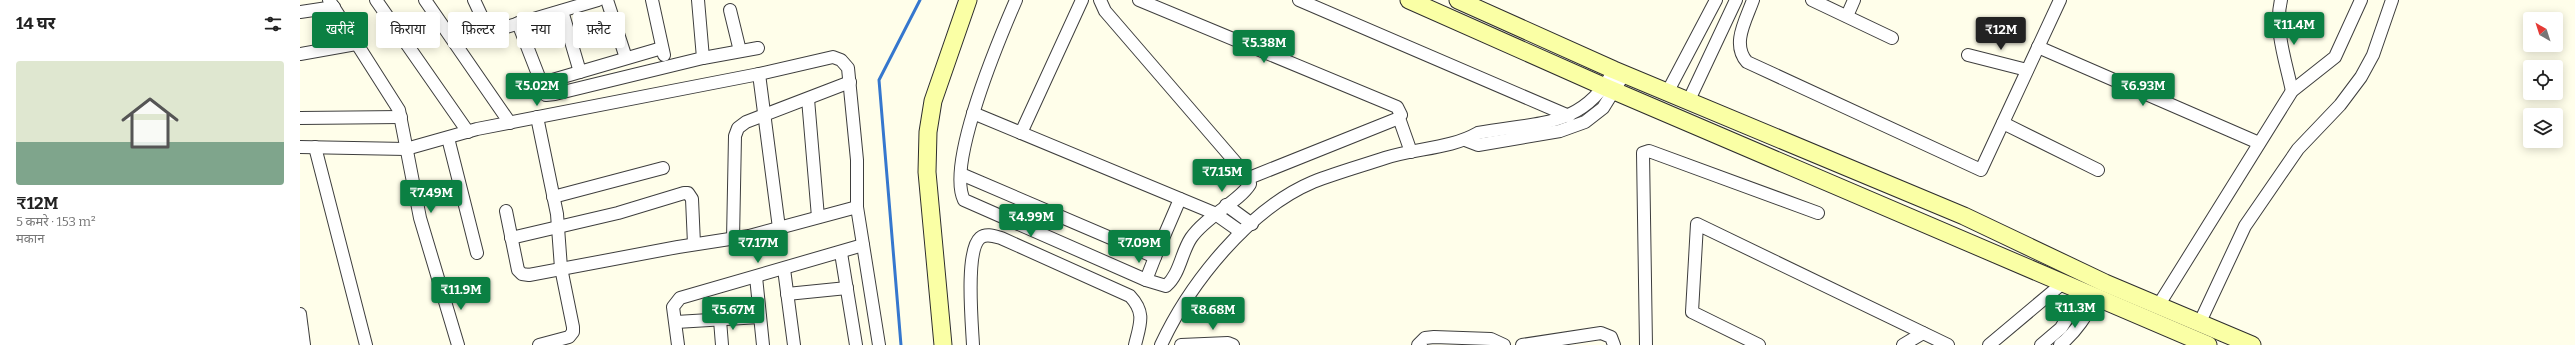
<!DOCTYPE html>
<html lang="hi">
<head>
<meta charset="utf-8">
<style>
	body { margin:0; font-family:Bitter,"Noto Sans Devanagari",serif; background:#f6f6f6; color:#222; height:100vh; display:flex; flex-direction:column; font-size:15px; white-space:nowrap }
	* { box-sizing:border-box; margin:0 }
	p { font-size:13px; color:#767676 }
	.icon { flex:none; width:22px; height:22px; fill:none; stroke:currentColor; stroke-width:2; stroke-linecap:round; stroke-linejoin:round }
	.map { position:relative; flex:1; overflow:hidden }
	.side { display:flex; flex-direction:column; background:#fff; width:300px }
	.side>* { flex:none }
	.top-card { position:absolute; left:12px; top:12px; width:380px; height:36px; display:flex; gap:8px }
	.needle { width:26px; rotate:321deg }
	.fabs { position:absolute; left:2223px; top:12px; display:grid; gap:8px }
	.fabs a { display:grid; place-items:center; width:40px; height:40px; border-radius:4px; background:#fff; box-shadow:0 2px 10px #0003; font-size:20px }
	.price { position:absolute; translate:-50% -34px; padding:0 9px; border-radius:4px; background:#0b8043; color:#fff; font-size:13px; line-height:26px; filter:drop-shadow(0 1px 2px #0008) }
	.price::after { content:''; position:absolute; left:50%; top:24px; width:12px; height:9px; margin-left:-6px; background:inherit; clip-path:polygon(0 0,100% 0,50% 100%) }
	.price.active { background:#222; color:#fff }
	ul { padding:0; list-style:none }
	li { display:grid; align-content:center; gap:8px; height:212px; padding:0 16px }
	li+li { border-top:1px solid #e0e0e0 }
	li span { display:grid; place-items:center; height:124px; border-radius:4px; color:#555 }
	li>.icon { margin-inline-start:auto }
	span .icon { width:72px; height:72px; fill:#fffc; stroke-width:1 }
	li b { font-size:17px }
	h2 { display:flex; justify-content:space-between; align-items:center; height:48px; padding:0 16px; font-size:17px }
	.chip { padding:0 14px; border-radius:4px; background:#fff; box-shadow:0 2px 10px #0003; font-size:14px; line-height:36px }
	.chip.active { background:#0b8043; color:#fff }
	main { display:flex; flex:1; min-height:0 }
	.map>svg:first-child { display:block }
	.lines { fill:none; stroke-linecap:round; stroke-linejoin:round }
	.stream { stroke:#3577ce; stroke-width:3 }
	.street-casing { stroke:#3e3e3e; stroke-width:14 }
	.secondary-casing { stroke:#2d2d2d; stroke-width:19 }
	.street { stroke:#fff; stroke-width:12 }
	.secondary { stroke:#faffa5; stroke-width:17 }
</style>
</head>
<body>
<main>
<section class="side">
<h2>14 घर<svg class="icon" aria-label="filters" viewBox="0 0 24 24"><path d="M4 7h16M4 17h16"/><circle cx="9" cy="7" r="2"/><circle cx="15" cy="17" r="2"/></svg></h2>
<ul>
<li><span style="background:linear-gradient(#dfe7d0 65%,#7fa58c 0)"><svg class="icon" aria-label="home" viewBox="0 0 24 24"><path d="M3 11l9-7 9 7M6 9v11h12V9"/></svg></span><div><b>₹12M</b><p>5 कमरे · 153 m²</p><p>मकान</p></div></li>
</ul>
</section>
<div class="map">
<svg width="2275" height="345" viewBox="0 0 2275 345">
	<rect width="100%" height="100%" fill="#fffeea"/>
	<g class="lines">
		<polyline class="stream" points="601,345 579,80 620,0"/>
		<g class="street-casing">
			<g id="street">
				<polyline points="29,0 99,110 120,218 158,345"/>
				<polyline points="76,0 168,132"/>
				<polyline points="125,0 210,123"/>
				<polyline points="174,0 189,32 298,0"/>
				<polyline points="307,0 326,58"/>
				<polyline points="352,0 364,55"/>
				<path d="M716 0C700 37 646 164 664 200L846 280 866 286C880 274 881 253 891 238 906 216 939 202 950 184L949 178 805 11 800 0"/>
				<polyline points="839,0 1097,107 1101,115 1099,118 1111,152"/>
				<polyline points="999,0 1269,116"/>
				<path d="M1453 0C1446 20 1431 44 1447 62L1681 170 1760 0"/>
				<polyline points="1512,0 1592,38"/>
				<path d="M1981 0C1974 29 1986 62 1992 91"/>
				<polyline points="430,10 440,51"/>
				<polyline points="262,11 280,72"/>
				<polyline points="0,12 34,7"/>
				<polyline points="1547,16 1554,0"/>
				<polyline points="218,23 246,95 255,94 403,58 398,0"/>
				<polyline points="1738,47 1959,143"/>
				<polyline points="0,54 56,44"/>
				<polyline points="1668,55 1727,70"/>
				<polyline points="403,58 458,48"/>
				<polyline points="459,74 479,228"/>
				<polyline points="225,88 362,48"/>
				<polyline points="1368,91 1416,0"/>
				<polyline points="508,99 518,217"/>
				<polyline points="1389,100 1436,0"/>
				<polyline points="673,113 914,213 941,232"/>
				<polyline points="237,117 257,214 261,268 273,327 273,332 269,337 239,345"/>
				<polyline points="0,118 101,117"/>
				<polyline points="1703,123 1798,170"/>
				<polyline points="721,133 782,0"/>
				<polyline points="148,138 177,253"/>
				<polyline points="1165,140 1178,145 1260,131 1285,122 1303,108 1324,74"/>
				<polyline points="0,147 106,149 177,129 459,74 533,57 541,60 548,68 557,160 557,207 579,345"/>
				<polyline points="15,147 66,345"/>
				<polyline points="661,174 855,257 880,199"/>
				<polyline points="949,178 1099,118"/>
				<polyline points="253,197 363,168"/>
				<polyline points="926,205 952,224"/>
				<polyline points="206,211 218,270 222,274 229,275 378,247 449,236 557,207"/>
				<polyline points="211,238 318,213 384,193 388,193 392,199 394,244"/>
				<polyline points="433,239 435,136 438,128 446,122 550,82"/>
				<polyline points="541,253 556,345"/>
				<polyline points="484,269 494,345"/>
				<polyline points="456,277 463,345"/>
				<polyline points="846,280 855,257"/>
				<polyline points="487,294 547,288"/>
				<polyline points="1858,306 1992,91 2035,57 2061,0"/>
				<polyline points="0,314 4,345"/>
				<polyline points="420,320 422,345"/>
				<polyline points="376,322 460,317"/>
				<polyline points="1900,322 1945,226 1998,149 2040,105 2061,77 2073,55 2092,0"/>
				<polyline points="378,345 373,307 380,298 563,245"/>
				<path d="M673 345C672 324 665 251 680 238 686 233 694 236 701 238L830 296C846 313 840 324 835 345"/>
				<path d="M861 345C890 283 949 209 1013 182 1036 173 1061 166 1085 158 1115 148 1150 149 1178 133 1236 122 1283 129 1314 70"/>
				<polyline points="881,345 928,343 933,345"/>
				<polyline points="1118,345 1125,338 1134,337 1191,339 1204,345"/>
				<polyline points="1222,345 1301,333 1311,337 1314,345"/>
				<polyline points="1346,345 1343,153 1349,151 1518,213"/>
				<polyline points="1459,345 1392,312 1397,224 1648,345"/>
				<polyline points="1603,345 1623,333"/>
				<polyline points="1689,345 1763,283"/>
				<polyline points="1741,345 1761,328 1783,292"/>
				<path d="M1760 345C1777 331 1786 316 1796 297"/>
			</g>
		</g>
		<g class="secondary-casing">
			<g id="secondary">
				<polyline points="1109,0 1305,87 1908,345"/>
				<polyline points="1158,0 1314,70 1664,216 1805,283 1952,345"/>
				<polyline points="643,345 627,172 628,132 633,101 668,0"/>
			</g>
		</g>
		<use href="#street" class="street"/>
		<use href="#secondary" class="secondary"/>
	</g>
</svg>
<div class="fabs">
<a><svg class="needle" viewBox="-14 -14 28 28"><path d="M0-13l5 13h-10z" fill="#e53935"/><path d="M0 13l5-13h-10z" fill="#767676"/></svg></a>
<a><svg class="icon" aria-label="locate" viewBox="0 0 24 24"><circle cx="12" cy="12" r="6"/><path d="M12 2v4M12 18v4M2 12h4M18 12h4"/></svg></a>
<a><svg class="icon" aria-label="layers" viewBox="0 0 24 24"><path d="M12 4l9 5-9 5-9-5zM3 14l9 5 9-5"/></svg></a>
</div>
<b class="price" style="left:1994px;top:46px">₹11.4M</b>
<b class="price active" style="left:1701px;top:51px">₹12M</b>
<b class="price" style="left:964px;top:64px">₹5.38M</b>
<b class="price" style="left:237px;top:107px">₹5.02M</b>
<b class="price" style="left:1843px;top:107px">₹6.93M</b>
<b class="price" style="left:922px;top:193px">₹7.15M</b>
<b class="price" style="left:131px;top:214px">₹7.49M</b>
<b class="price" style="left:731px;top:238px">₹4.99M</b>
<b class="price" style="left:458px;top:264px">₹7.17M</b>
<b class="price" style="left:839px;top:264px">₹7.09M</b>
<b class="price" style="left:161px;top:311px">₹11.9M</b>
<b class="price" style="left:1775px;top:329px">₹11.3M</b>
<b class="price" style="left:433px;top:331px">₹5.67M</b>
<b class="price" style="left:913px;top:331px">₹8.68M</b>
<div class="top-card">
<a class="chip active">खरीदें</a>
<a class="chip">किराया</a>
<a class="chip">फ़िल्टर</a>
<a class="chip">नया</a>
<a class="chip">फ़्लैट</a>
</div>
</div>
</main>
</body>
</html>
